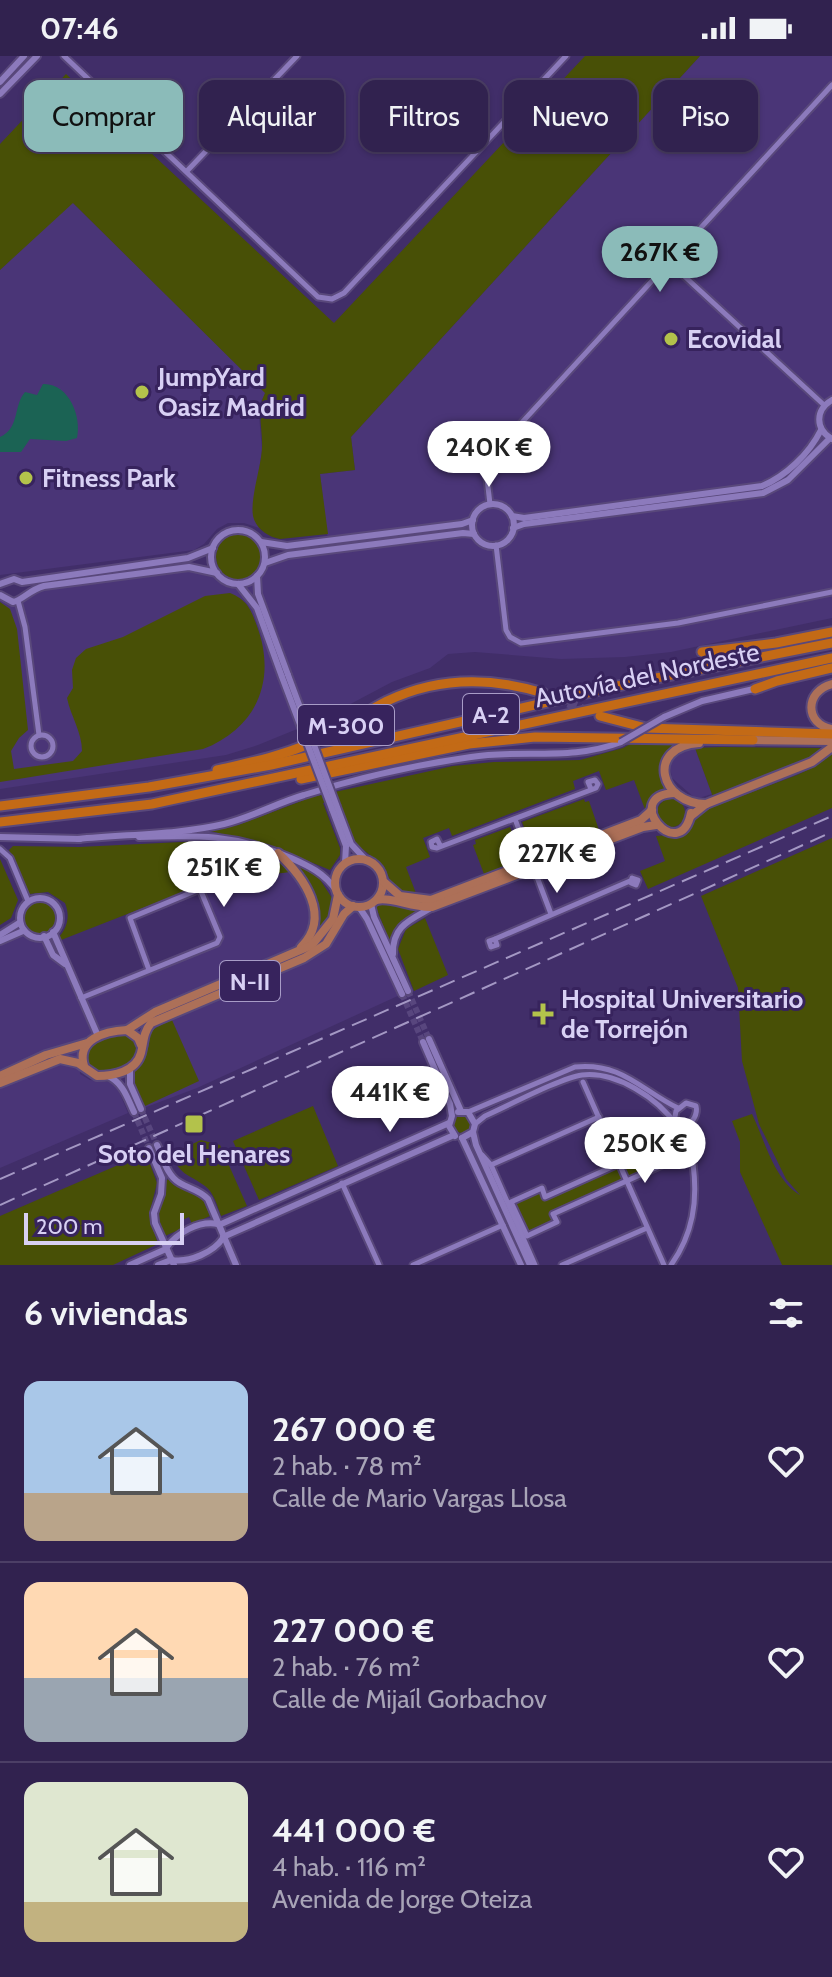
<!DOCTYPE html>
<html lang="es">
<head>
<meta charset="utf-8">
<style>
	body { margin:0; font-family:Cabin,sans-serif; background:#3d2f59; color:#f1f3f6; height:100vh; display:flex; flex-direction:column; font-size:30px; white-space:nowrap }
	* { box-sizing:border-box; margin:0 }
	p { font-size:26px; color:#a8a4b7 }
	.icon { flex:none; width:44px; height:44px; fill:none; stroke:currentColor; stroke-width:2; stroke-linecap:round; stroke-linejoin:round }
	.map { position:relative; height:1209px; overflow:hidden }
	.drawer { display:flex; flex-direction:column; background:#31224f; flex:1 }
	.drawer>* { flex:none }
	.hud { position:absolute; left:24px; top:24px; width:784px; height:72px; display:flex; gap:16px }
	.scale { position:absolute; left:24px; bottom:20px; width:160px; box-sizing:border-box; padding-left:8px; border:4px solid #d8d0f4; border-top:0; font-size:22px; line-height:28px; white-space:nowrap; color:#d8d0f4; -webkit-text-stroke:6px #37235d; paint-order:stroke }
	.price { position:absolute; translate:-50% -68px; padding:0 18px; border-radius:28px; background:#fff; color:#222; font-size:26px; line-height:52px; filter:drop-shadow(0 2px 4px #0008) }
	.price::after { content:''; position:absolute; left:50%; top:48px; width:24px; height:18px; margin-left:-12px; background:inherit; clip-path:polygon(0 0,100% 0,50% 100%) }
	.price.current { background:#8bbbb9; color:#111 }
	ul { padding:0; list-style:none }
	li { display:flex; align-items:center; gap:24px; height:200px; padding:0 24px }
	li+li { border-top:2px solid #4c3f66 }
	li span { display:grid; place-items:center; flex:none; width:224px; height:160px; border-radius:16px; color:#555 }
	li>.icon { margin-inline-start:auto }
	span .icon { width:96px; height:96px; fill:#fffc; stroke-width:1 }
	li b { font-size:34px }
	h2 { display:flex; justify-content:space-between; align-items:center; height:96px; padding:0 24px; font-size:34px }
	.pill { padding:0 28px; border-radius:16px; background:#31224f; box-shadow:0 2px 6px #0004,0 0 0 2px #4c3f66; font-size:28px; line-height:72px }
	.pill.current { background:#8bbbb9; color:#111 }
	.status { display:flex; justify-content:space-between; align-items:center; height:56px; padding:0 40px; background:#31224f; direction:ltr }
	.status svg { height:22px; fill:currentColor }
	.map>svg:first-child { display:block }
	.built { fill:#4a3577 }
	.green { fill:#485006 }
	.water { fill:#1b6354 }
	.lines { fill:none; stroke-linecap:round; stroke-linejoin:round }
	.tertiary-tunnel { stroke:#58467e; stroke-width:6; stroke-dasharray:6 3; stroke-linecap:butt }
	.motorway-tunnel { stroke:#58467e; stroke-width:9; stroke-dasharray:9 4.5; stroke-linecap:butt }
	.minor-casing { stroke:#59487b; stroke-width:9 }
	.tertiary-casing { stroke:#59487b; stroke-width:10 }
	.primary-casing { stroke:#59487b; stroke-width:12 }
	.motorway-casing { stroke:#59487b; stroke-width:13 }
	.minor { stroke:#8c7abc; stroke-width:5 }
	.tertiary { stroke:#8c7abc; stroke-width:6 }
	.primary { stroke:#ad7058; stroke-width:8 }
	.motorway { stroke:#c36a16; stroke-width:9 }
	.rail { stroke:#a498c4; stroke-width:2; stroke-dasharray:16 8; stroke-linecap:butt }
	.tertiary-bridge-casing { stroke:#59487b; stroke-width:10; stroke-linecap:butt }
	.tertiary-bridge { stroke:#8c7abc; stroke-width:6 }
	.poi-dot { fill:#b3c24b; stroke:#37235d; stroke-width:3 }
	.labels { text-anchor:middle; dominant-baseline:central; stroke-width:6; stroke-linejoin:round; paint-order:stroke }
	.shield { fill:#37235d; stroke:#a89cc7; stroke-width:2 }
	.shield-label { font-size:24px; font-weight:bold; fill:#d8d0f4 }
	.poi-label { font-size:26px; font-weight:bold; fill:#d8d0f4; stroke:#37235d; text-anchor:start }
	.street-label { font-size:26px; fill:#d8d0f4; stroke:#37235d }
</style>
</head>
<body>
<div class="status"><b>07:46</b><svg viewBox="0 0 49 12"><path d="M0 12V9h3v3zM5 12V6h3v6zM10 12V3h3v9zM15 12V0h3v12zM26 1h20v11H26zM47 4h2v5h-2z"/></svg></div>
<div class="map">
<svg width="832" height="1209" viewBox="0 0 832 1209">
	<rect width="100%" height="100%" fill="#412e69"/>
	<g class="built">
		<polygon points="700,0 832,0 832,562 671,596 625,601 561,603 475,596 448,598 430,612 392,626 324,662 258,689 226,699 0,733 0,539 13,546 37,532 189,511 217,517 230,526 238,528 257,520 265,507 276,502 329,493 320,418 355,414 351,381"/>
		<polygon points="72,146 266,337 261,345 259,359 262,394 253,458 259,472 244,467 228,467 217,473 204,488 194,494 0,519 0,214"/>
		<polygon points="695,692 712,738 696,743 672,722 670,711 671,705 680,696"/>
		<polygon points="208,801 237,804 285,816 295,813 315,858 300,892 155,956 139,968 115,974 79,992 80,1018 90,1024 110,1026 117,1031 128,1057 0,1112 0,885 23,875 38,881 53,876 81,941 219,885 200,833 204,828 199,811 200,806"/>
		<polygon points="359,851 402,938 197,1032 141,1053 130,1028 130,1012 137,1004 147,973 318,895 348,854"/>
	</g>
	<g class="green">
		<path d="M585 0H700L351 381 355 414 320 418 328 478 280 483C268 481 256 473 253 460 250 442 261 412 262 392 263 372 256 355 265 337L73 147 0 214V88L66 18 334 267Z"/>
		<circle cx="239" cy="501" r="23"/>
		<path d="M230 537C247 544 251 553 257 570 277 624 257 672 203 693L0 726V546L10 553 17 573 28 674 19 682 11 695 14 713 73 705 82 695C82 676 71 661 67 642L73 632 72 614 76 602 86 593 123 581 205 540Z"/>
		<path d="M634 686H681C661 696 655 715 668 734L654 741 646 756 634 724 606 734 599 715 573 725 575 733 452 780 449 772 423 782 430 801 406 811 417 840 397 833 391 827 384 810 356 788 337 743 323 747 340 792V799L330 814 274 791 210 775 238 769 312 741 453 710 494 706 580 704 623 692Z"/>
		<polygon points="722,691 823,692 803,706 713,741 695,692"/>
		<polygon points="832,698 832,752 648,833 640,815 665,805 656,780 685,778 700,756 797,719 816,710"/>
		<circle cx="671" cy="757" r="14"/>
		<polygon points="584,743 585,746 589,745 599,774 534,798 522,766"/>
		<polygon points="510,771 523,803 484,818 473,789 476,788 475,784"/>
		<path d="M832 782V1209H782L740 1116V1086L732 1065 752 1058C765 1085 774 1124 800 1139L786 1123 759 1068 742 1005 738 932 701 840Z"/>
		<path d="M202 785C234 788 268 794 293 815 288 816 282 818 276 817 256 813 184 777 204 828L61 884 59 881C68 871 70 859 65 847L48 836 29 838 9 794 13 790 79 791Z"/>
		<polygon points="0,803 18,844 11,862 0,869"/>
		<path d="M297 810 317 819 332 842 328 864 313 882C327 857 309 831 297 810Z"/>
		<polygon points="382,846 389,846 418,855 402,866 390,887 376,851"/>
		<circle cx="40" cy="862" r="16"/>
		<polygon points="425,862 448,919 414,935 398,893 406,873"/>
		<path d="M172 964 199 1025 145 1050C141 1042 131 1027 133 1019 135 1013 142 1008 144 1002 157 978 138 978 172 964Z"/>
		<path d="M122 978C158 987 120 1028 90 1012 79 989 103 981 122 978Z"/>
		<polygon points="313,1050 338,1110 259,1144 233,1085"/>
		<circle cx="462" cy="1068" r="9"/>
		<path d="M201 1084 220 1089 247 1150 221 1160C217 1149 214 1137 205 1130 187 1117 181 1120 171 1098Z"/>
		<polygon points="677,1084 684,1098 630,1122 623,1108"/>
		<polygon points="146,1097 157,1127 149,1159 158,1188 113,1209 0,1209 0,1160"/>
		<polygon points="618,1110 624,1125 551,1157 554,1166 528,1177 514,1146 540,1135 544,1142"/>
		<path d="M169 1123 174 1129 203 1143 210 1160 192 1168 189 1161 180 1165 183 1172 165 1180C152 1152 165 1151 165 1125Z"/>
	</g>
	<path class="water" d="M43 328C69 327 82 361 77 382L66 385 30 383 21 396H0V381C20 372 13 350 25 336L37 339Z"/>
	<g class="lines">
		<g class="tertiary-tunnel">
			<polyline points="408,935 429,983"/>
			<polyline points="402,938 423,986"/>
			<polyline points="141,1053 157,1089"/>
			<polyline points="134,1056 149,1092"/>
		</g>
		<polyline class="motorway-tunnel" points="543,637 590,656"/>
		<g class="minor-casing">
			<g id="minor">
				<polyline points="64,0 318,241 332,243 344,237 566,0"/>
				<polyline points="187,115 297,0"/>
				<polyline points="669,206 824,349"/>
				<polyline points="490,448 486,414 492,399 832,29"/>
				<polyline points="496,489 506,574 510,581 521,587 678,567 832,536"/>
				<polyline points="18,545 25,571 39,679"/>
				<circle cx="42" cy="690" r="11"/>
				<polyline points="515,763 531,806"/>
				<polyline points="440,789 437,783 431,786 432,791 437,792 596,732 598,728 595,724 588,726 591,733"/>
				<polyline points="0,793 10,802 28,845"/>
				<polyline points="534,813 551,858"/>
				<polygon points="632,822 638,824 636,829 631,827"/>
				<polyline points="495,883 630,825"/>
				<polygon points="495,883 497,889 491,891 489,885"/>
				<polyline points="81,942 217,887 220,881 200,833 130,862 149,914"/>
				<polyline points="583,1026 664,1209"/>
				<path d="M468 1056 575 1011C622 1006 642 1035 678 1052"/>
				<path d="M674 1066 676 1055 686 1047 696 1050C698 1058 693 1066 686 1071L677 1070"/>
				<path d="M475 1068 485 1060C508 1050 560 1022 582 1019 616 1015 658 1042 677 1070 684 1081 689 1097 693 1110"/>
				<polyline points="681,1080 545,1141 542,1132 511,1146 527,1180 557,1166 553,1158 689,1097"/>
				<polyline points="691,1098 692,1066"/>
				<polyline points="482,1099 491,1109 535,1209"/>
				<polyline points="491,1109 599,1061"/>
				<polyline points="342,1127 379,1209"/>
				<polyline points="413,1209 503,1169"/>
				<polyline points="562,1209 647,1172"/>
				<path d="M671 1209C693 1178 698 1145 693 1108"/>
			</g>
		</g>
		<g class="tertiary-casing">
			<g id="tertiary">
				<polyline points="0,26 24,0"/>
				<polyline points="0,38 37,0"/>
				<path d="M832 344C815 354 815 373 832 383"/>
				<circle cx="493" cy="469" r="21"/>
				<path d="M512 460 524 462 762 430C786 420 809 398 821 374"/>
				<polyline points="513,472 524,468 763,437 788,424 830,382"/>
				<circle cx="238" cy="501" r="27"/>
				<polyline points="261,486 287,490 462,468 473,464"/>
				<polyline points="265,507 288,499 463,477 474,478"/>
				<polyline points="257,520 258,538 288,619"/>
				<polyline points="0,528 14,523 22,526 188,502 213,492"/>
				<polyline points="238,528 257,552 282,621"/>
				<path d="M0 539 13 546C23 544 29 534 44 530L189 511 217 517"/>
				<polyline points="664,661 702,645 758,632"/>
				<polyline points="337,751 351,788 365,803"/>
				<polyline points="332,753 346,790 345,807"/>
				<polyline points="0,781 80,783"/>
				<path d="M139 781C198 779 235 778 291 802 309 810 324 817 336 834"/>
				<path d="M78 783C126 778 177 779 224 768 252 761 277 747 304 739 357 722 415 709 471 701 522 693 572 705 621 686"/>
				<circle cx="40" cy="862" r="20"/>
				<polyline points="371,848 374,861 408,935"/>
				<polyline points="359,851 367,863 402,938"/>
				<polyline points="53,876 98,980"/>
				<polyline points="0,879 19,867"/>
				<polyline points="44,880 53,899 65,908"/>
				<polyline points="0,885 23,875"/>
				<path d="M393 898C392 870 410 864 431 852"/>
				<polyline points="429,983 461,1055"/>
				<polyline points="423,986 450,1048 452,1060 449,1070 455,1080"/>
				<polyline points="130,1012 130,1028 141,1053"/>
				<path d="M108 1020C123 1027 127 1041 134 1056"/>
				<polyline points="458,1056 468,1056 475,1068 473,1076 462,1082"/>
				<polyline points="473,1076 476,1089 530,1209"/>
				<polyline points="462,1082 521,1209"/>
				<path d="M157 1089C163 1102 167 1120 180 1127 190 1133 200 1134 208 1143L236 1209"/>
				<polyline points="149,1092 162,1122 161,1138 154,1157 155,1167 174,1209"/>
				<polyline points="219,1169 449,1067"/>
				<polyline points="223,1181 454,1079"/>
				<path d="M166 1192C177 1177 199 1164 218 1168"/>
				<path d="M172 1204C189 1207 214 1196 223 1182"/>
				<polyline points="130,1209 166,1193"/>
				<polyline points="158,1209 171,1204"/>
			</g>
		</g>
		<g class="primary-casing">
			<g id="primary">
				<path d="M832 628C805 635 804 668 832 673"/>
				<polyline points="749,684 832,685"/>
				<path d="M699 687C645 691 660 748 706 748"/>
				<path d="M675 737C619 739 680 811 691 757"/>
				<polyline points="691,760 706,748 812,706 832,691"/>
				<path d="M278 797C304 821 332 861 301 891"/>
				<circle cx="359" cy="827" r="24"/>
				<polyline points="384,826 400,840 431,844 641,764 652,754"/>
				<path d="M377 844C390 840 412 852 432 851L643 771 656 769"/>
				<polyline points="127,974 155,956 312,889 333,863 338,839"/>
				<path d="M84 1010C76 983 105 975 127 974L138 982 141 989"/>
				<polyline points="0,1020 46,999 87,987"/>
				<path d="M0 1027 60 1003 78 1007 97 1020C113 1020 136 1016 141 997 144 985 143 977 151 967L304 902 326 888 344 858 353 850"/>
			</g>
		</g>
		<g class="motorway-casing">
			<g id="motorway">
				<polyline points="702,596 776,587 832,576"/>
				<polyline points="755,633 777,625 832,612"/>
				<polyline points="600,660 646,672 832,678"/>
				<path d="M217 714C247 707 278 701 306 689 334 677 360 659 387 645 437 621 491 621 543 637"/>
				<polyline points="301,723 469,688 535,681 753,684"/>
				<polyline points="0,750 149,731 271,709 631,627 832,587"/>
				<polyline points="0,766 152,748 832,602"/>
			</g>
		</g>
		<use href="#minor" class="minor"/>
		<use href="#tertiary" class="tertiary"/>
		<use href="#primary" class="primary"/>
		<use href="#motorway" class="motorway"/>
		<g class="rail">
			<polyline points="0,1123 832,760"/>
			<polyline points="0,1149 832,776"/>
		</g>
		<g class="tertiary-bridge-casing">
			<g id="tertiary-bridge">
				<polyline points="288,619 337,751"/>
				<polyline points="282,621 332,753"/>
				<polyline points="621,686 664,661"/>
			</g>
		</g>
		<use href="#tertiary-bridge" class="tertiary-bridge"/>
	</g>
	<g class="poi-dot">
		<circle cx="671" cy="283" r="8"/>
		<circle cx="142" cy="336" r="8"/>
		<circle cx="26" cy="422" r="8"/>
		<path d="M539 946h8v8h8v8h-8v8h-8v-8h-8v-8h8z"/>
		<rect x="184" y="1058" width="20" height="20" rx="4"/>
	</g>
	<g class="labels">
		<g class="shield">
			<rect x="463" y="638" width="56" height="40" rx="6"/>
			<rect x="298" y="649" width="96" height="40" rx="6"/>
			<rect x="220" y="905" width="60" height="40" rx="6"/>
		</g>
		<g class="shield-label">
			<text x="491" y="658">A-2</text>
			<text x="346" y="669">M-300</text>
			<text x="250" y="925">N-II</text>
		</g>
		<g class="poi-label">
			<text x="687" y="283">Ecovidal</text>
			<text x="158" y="321">JumpYard<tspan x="158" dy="30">Oasiz Madrid</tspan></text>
			<text x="42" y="422">Fitness Park</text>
			<text x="561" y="943">Hospital Universitario<tspan x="561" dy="30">de Torrejón</tspan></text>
			<text x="194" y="1098" text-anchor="middle">Soto del Henares</text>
		</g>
		<g class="street-label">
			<text transform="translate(647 619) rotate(-12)">Autovía del Nordeste</text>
		</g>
	</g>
</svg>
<div class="scale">200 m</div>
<b class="price current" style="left:660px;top:238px">267K €</b>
<b class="price" style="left:489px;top:433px">240K €</b>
<b class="price" style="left:557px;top:839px">227K €</b>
<b class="price" style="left:224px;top:853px">251K €</b>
<b class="price" style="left:390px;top:1078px">441K €</b>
<b class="price" style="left:645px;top:1129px">250K €</b>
<div class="hud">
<a class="pill current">Comprar</a>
<a class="pill">Alquilar</a>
<a class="pill">Filtros</a>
<a class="pill">Nuevo</a>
<a class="pill">Piso</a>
</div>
</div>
<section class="drawer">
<h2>6 viviendas<svg class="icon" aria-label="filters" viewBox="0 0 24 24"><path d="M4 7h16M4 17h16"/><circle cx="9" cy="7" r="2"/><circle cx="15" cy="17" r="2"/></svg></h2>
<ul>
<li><span style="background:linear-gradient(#a9c7e8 70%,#b9a48a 0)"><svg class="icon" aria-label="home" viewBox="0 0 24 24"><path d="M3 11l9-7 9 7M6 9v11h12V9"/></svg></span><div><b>267 000 €</b><p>2 hab. · 78 m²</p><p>Calle de Mario Vargas Llosa</p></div><svg class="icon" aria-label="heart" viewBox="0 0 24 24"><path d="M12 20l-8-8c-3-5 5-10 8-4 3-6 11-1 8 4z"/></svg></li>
<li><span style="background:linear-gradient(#ffd9b3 60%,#9aa5b1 0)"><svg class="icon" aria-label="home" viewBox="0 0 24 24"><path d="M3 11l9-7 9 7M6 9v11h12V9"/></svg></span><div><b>227 000 €</b><p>2 hab. · 76 m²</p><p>Calle de Mijaíl Gorbachov</p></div><svg class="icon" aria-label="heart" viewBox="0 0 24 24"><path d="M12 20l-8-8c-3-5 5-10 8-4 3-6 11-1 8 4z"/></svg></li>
<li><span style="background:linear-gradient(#dfe7d0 75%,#c2b280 0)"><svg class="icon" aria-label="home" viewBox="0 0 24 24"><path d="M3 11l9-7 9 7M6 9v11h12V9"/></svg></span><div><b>441 000 €</b><p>4 hab. · 116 m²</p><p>Avenida de Jorge Oteiza</p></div><svg class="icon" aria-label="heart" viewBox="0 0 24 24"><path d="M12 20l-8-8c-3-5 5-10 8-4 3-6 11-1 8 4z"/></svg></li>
</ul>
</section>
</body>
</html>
